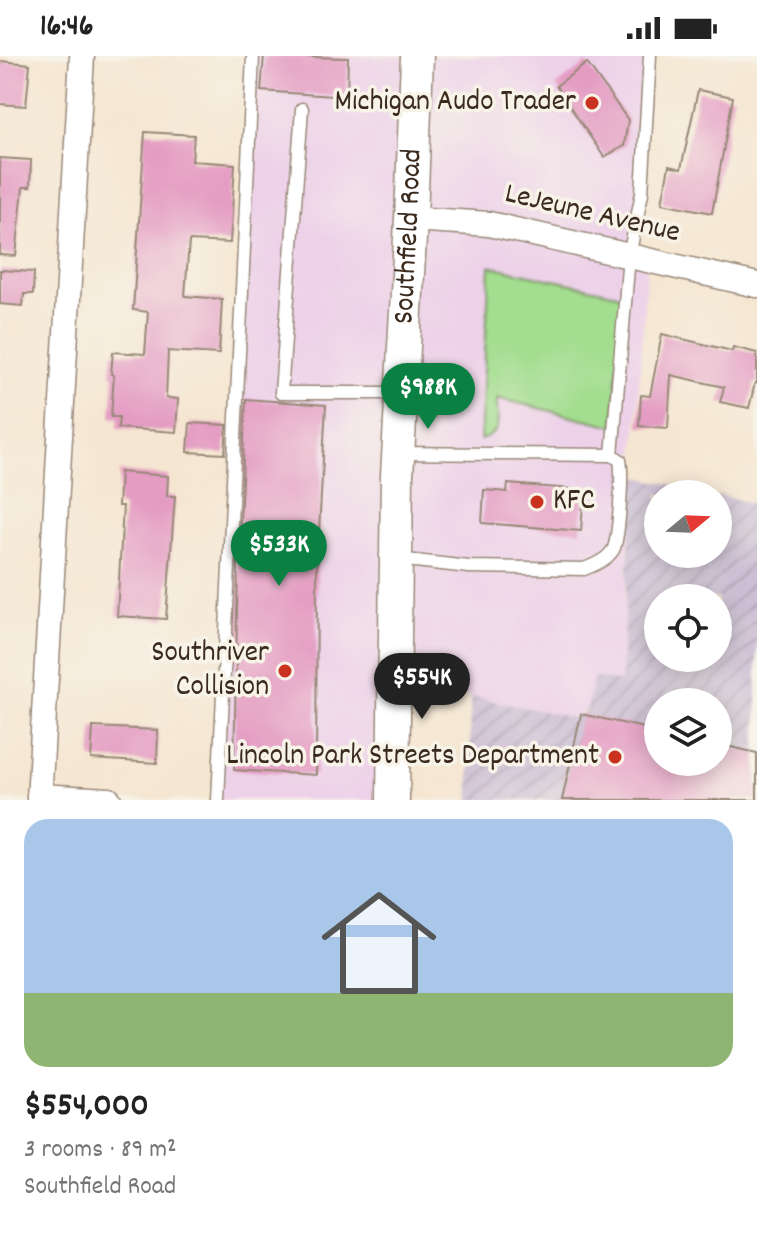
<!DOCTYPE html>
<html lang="en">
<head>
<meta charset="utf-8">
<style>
	body { margin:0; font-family:Dekko,sans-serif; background:#f2f2f2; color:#222; height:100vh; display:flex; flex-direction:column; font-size:30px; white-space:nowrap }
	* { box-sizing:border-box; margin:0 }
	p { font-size:26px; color:#767676 }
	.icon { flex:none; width:44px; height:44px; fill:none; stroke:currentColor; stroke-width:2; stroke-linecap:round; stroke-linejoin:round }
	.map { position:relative; height:744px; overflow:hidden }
	.side { display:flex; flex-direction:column; background:#fff; flex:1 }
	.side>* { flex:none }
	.needle { width:52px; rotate:71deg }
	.controls { position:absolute; left:644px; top:424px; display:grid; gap:16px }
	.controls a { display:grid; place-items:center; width:88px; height:88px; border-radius:50%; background:#fff; box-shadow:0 4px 20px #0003; font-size:40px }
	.price { position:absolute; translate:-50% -68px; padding:0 18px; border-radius:28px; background:#0b8043; color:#fff; font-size:26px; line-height:52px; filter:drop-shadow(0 2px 4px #0008) }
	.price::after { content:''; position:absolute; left:50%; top:48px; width:24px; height:18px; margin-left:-12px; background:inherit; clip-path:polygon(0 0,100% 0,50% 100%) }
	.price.current { background:#222; color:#fff }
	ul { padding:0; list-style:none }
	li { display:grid; align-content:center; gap:16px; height:424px; padding:0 24px }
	li span { display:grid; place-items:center; height:248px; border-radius:24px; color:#555 }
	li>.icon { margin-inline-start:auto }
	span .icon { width:144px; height:144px; fill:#fffc; stroke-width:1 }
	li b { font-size:34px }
	.status { display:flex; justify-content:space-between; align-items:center; height:56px; padding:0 40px; background:#fff; direction:ltr }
	.status svg { height:22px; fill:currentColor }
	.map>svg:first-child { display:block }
	.built { fill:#edd1e9 }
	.industrial { fill:url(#industrial-furrows); fill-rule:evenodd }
	.green { fill:#a3dd8f; stroke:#6f8456; stroke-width:2 }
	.building { fill:#e49cc3 }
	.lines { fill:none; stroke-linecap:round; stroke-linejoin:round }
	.lane-casing { stroke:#988878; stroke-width:15 }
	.street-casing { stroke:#988878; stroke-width:27 }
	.secondary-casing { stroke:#988878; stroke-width:35 }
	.lane { stroke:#fff; stroke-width:12 }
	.street { stroke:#fff; stroke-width:24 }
	.secondary { stroke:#fff; stroke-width:32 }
	.poi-dot { fill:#c8321e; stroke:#f7f3e8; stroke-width:3 }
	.labels { text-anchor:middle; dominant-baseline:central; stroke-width:7; stroke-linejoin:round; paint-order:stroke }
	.poi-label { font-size:30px; fill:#3b2a1e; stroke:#f7f3e8; text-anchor:end }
	.street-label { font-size:30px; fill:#3b2a1e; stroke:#f7f3e8 }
</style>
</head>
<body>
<div class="status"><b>16:46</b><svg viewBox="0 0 49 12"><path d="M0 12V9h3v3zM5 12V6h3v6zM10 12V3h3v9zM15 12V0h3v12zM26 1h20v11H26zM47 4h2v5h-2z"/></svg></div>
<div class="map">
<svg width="757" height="744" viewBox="0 0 757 744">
	<defs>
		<pattern id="industrial-furrows" width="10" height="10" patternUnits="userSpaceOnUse" patternTransform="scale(2)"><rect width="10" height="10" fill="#ccbfd4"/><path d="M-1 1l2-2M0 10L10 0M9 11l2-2" fill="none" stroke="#b0a4b6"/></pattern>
	</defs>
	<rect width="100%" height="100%" fill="#f7f3e8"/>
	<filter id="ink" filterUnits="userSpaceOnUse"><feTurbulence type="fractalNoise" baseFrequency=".0125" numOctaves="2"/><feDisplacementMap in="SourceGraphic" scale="16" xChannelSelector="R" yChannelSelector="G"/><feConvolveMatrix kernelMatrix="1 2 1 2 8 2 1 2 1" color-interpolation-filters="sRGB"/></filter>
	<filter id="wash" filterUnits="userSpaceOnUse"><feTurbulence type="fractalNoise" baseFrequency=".006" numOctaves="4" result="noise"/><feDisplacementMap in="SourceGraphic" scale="32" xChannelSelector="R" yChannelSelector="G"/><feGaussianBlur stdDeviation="1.8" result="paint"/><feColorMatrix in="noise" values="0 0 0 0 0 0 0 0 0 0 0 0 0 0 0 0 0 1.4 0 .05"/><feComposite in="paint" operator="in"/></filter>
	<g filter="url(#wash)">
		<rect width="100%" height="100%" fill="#f5e6d1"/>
		<polygon class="built" points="253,0 650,0 642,137 629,199 647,204 620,626 575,662 395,626 393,744 218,744"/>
		<path class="industrial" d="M634 420 713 438H658V498H718V439L757 448V744H470V640L575 662 586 655 594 621 620 626ZM658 542H718V602H658ZM658 646H718V706H658Z"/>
		<path class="green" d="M490 210 622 239 614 370 497 342C496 364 505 377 480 384Z"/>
		<g id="blocks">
			<g class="building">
				<polygon points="264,0 348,2 347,41 261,35"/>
				<polygon points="0,5 30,8 26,50 0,48"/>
				<polygon points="587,7 628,64 624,90 604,101 556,30"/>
				<polygon points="698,34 733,41 712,157 662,147 669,110 681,113"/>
				<polygon points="145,76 194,79 192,105 235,108 230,187 189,185 185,240 222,243 219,298 168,295 166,342 178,343 176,376 118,372 119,361 111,361 114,319 111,318 113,296 145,298 148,256 133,254"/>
				<polygon points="0,102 31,104 30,131 23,131 16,200 0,199"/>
				<polygon points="0,214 34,216 33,238 24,238 23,250 0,248"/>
				<polygon points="662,278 732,295 733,291 757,297 757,327 755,327 749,352 720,346 724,331 671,319 668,372 639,370 641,339 650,340"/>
				<polygon points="246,343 326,349 317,511 316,719 234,714 238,506"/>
				<polygon points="190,367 227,369 225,398 188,396"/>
				<polygon points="120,416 168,420 167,440 175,440 166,563 117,560 123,450 118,450"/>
				<polygon points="508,428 584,434 581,475 482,467 484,434 507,436"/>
				<polygon points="581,658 658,675 658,706 718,706 718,688 757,697 757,744 562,744"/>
				<polygon points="93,671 158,674 157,707 91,703"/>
			</g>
		</g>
	</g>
	<g filter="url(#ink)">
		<use href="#blocks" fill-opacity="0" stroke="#988878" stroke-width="2"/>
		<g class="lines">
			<g class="lane-casing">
				<g id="lane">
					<polyline points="302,53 281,337 401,337"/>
					<polyline points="612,399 629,200 642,137 650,0"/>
					<path d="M397 503 469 511 584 513C595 509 609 503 614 492 619 478 623 419 620 404L612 399 398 397"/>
					<polyline points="218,744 253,0"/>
				</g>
			</g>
			<g class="street-casing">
				<g id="street">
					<polyline points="411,163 489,168 757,229"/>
					<polyline points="39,740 109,744"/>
					<polyline points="39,744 82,0"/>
				</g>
			</g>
			<g class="secondary-casing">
				<g id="secondary">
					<path id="s1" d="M393 744 397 420 411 163 417 0"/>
				</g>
			</g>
			<use href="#lane" class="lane"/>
			<use href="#street" class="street"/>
			<use href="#secondary" class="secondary"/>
		</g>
	</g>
	<g class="poi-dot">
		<circle cx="592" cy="47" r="8"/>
		<circle cx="537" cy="446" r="8"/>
		<circle cx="285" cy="615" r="8"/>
		<circle cx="615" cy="701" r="8"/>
	</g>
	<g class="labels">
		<g class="poi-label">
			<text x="576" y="47">Michigan Audo Trader</text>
			<text x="553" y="446" text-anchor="start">KFC</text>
			<text x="269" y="598">Southriver<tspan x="269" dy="34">Collision</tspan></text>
			<text x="599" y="701">Lincoln Park Streets Department</text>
		</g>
		<g class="street-label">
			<text transform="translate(592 159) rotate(13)">LeJeune Avenue</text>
			<text stroke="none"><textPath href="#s1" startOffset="564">Southfield Road</textPath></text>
		</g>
	</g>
</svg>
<div class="controls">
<a><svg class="needle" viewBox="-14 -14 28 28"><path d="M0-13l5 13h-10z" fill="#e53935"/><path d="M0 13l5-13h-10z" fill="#767676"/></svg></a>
<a><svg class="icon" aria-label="locate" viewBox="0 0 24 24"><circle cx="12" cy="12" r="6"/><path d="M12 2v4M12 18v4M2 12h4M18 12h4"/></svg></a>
<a><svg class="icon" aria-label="layers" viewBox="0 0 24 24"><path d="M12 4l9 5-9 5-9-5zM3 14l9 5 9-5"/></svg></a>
</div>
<b class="price" style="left:428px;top:375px">$988K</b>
<b class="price" style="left:279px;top:532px">$533K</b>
<b class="price current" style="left:422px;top:665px">$554K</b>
</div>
<section class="side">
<ul>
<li><span style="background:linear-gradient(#a9c7e8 70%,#8fb573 0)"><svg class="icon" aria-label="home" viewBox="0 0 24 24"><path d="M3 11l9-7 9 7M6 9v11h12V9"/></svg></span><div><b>$554,000</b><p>3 rooms · 89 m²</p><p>Southfield Road</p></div></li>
</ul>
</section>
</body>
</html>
